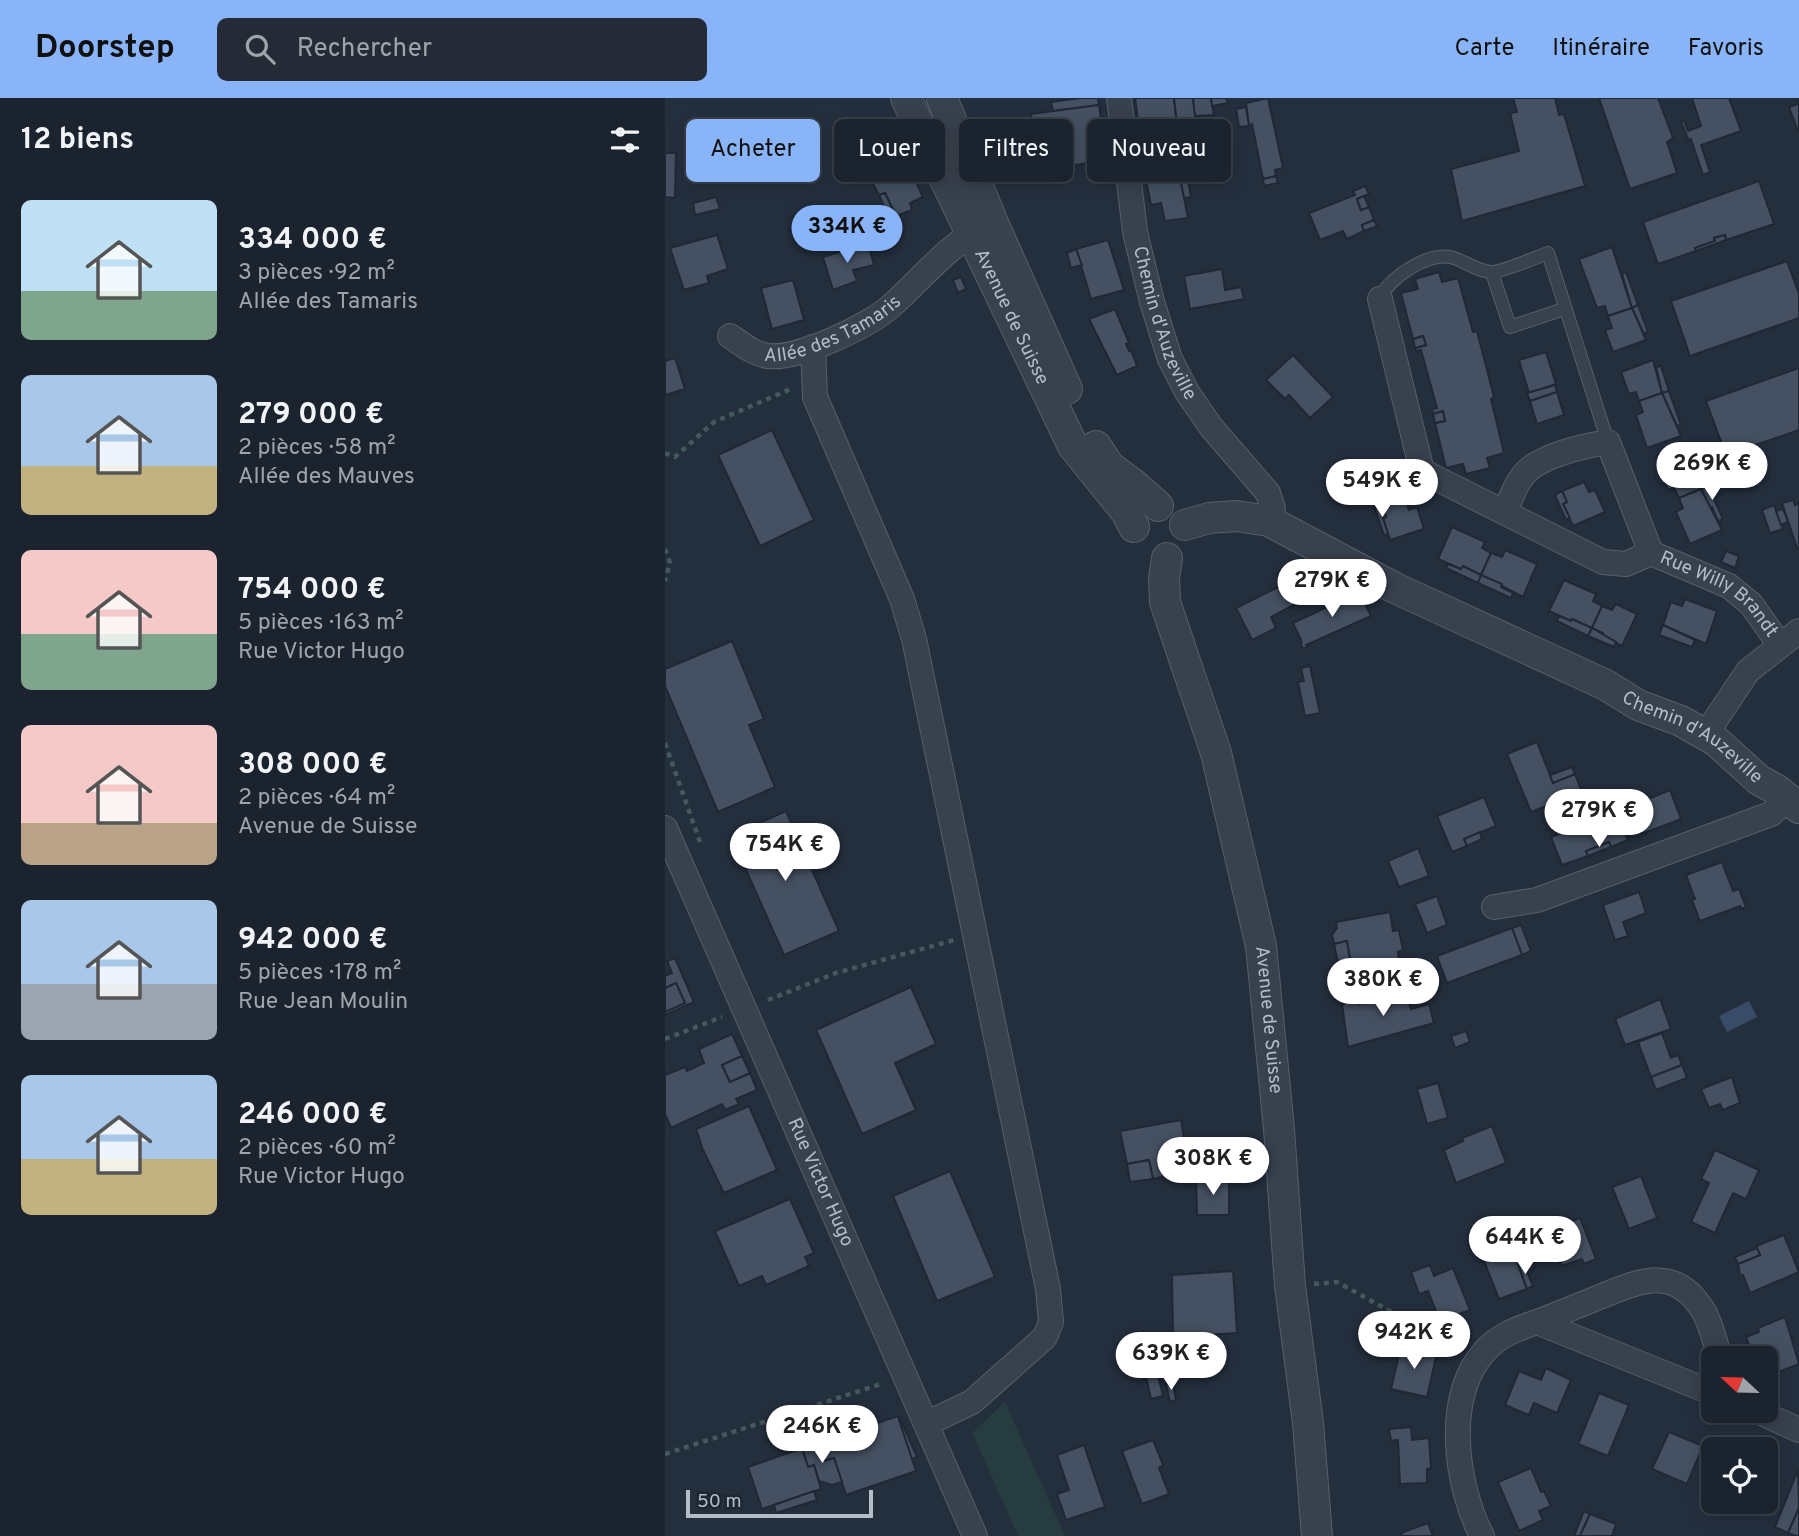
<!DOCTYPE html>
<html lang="fr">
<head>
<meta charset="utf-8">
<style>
	body { margin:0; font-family:Overpass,sans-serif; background:#242b36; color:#f1f3f6; height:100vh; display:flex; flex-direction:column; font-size:26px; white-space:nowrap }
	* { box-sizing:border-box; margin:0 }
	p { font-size:23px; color:#a0a4aa }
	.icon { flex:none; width:38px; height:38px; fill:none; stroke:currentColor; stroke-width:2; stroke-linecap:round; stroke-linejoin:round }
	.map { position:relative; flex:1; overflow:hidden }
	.details { display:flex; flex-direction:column; background:#1b232e; width:665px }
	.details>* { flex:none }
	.banner { position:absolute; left:21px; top:21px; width:665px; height:63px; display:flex; gap:14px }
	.needle { width:46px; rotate:292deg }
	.fabs { position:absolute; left:1036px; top:1248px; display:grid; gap:14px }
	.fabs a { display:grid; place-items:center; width:77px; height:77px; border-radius:10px; background:#1b232e; box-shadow:0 4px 18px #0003,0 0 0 2px #39404a; font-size:35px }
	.scale { position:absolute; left:21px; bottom:18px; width:187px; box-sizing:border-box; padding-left:7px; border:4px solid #b4bcc9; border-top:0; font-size:19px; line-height:24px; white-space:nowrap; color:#b4bcc9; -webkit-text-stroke:5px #1d2633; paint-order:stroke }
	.price { position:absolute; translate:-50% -60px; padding:0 16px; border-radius:24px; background:#fff; color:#222; font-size:23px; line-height:46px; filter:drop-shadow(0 2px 4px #0008) }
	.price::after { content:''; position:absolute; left:50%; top:42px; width:21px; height:16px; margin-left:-10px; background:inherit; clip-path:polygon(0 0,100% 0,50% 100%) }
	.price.current { background:#8ab4f8; color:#111 }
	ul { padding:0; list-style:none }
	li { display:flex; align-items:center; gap:21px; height:175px; padding:0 21px }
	li span { display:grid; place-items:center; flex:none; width:196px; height:140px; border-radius:10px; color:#555 }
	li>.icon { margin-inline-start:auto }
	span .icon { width:84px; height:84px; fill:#fffc; stroke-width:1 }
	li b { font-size:30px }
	h2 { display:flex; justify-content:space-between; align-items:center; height:84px; padding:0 21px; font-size:30px }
	.pill { padding:0 24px; border-radius:10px; background:#1b232e; box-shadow:0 4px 18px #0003,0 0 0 2px #39404a; font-size:24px; line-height:63px }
	.pill.current { background:#8ab4f8; color:#111 }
	header { display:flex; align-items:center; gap:42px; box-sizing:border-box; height:98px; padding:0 35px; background:#8ab4f8; color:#111 }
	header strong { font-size:33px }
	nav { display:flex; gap:38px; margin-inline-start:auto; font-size:24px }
	.search { width:490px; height:63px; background:#242b36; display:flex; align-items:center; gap:18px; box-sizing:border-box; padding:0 24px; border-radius:10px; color:#a0a4aa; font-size:26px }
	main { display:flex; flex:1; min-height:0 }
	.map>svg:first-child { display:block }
	.green { fill:#263c3f }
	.water { fill:#394c67 }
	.building { fill:#455162; stroke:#1f2835; stroke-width:2 }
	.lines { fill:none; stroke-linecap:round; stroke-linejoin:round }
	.service-casing { stroke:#565f6c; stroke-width:14 }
	.minor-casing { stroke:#565f6c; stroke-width:26 }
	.tertiary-casing { stroke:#565f6c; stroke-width:32 }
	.path { stroke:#44595c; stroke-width:4.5; stroke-dasharray:5 5; stroke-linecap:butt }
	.service { stroke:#38414e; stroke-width:12 }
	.minor { stroke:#38414e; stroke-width:24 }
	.tertiary { stroke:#38414e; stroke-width:30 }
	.labels { text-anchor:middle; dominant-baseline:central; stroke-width:6; stroke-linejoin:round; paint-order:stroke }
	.street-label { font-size:19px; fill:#b4bcc9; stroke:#1d2633 }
</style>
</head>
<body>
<header>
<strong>Doorstep</strong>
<div class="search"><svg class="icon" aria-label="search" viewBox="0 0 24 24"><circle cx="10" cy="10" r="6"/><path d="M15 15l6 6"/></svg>Rechercher</div>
<nav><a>Carte</a><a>Itinéraire</a><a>Favoris</a></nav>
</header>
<main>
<section class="details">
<h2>12 biens<svg class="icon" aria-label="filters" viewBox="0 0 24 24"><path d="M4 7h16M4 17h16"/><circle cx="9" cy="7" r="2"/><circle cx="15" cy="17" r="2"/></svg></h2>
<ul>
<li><span style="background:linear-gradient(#bfe0f5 65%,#7fa58c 0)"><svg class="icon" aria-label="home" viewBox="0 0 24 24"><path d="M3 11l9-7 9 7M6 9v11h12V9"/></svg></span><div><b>334 000 €</b><p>3 pièces · 92 m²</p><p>Allée des Tamaris</p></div></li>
<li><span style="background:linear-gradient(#a9c7e8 65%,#c2b280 0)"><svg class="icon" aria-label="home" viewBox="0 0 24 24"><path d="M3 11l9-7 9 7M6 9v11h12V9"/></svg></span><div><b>279 000 €</b><p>2 pièces · 58 m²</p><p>Allée des Mauves</p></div></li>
<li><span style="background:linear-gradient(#f6c9c9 60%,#7fa58c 0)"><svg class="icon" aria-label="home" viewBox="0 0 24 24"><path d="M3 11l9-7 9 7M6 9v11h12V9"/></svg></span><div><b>754 000 €</b><p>5 pièces · 163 m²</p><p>Rue Victor Hugo</p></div></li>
<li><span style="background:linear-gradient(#f6c9c9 70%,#b9a48a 0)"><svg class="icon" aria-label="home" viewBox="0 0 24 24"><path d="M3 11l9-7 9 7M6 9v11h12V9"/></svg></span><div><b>308 000 €</b><p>2 pièces · 64 m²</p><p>Avenue de Suisse</p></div></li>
<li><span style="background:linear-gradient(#a9c7e8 60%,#9aa5b1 0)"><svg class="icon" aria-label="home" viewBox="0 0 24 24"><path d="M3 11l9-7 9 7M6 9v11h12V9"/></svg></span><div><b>942 000 €</b><p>5 pièces · 178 m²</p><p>Rue Jean Moulin</p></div></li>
<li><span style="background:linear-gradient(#a9c7e8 60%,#c2b280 0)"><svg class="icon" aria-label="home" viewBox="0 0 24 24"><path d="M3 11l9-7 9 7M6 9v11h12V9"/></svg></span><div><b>246 000 €</b><p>2 pièces · 60 m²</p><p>Rue Victor Hugo</p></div></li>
</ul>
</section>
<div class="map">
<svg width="1134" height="1438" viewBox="0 0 1134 1438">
	<rect width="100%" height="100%" fill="#242f3e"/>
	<polygon class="green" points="340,1304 400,1438 353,1438 307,1335"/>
	<polygon class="water" points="1084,903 1092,919 1062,934 1054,918"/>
	<g class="building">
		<polygon points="415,0 433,0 434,7 388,13 386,4"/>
		<polygon points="470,0 509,0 513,38 476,42"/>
		<polygon points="509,0 528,0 531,24 512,25"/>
		<polygon points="528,0 546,0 549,17 530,18"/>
		<polygon points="546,0 561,0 563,5 547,8"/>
		<polygon points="603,0 618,70 610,72 611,78 598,81 587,26 584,28 581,5"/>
		<polygon points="848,0 890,0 894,17 899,16 920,88 797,123 786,71 854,53 845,15 852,14"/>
		<polygon points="934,0 993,0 1008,40 1002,44 1012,75 965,91"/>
		<polygon points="1027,0 1064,0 1076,33 1036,47 1045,74 1038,77 1026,41 1024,43 1016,24 1019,22 1023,33 1036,28"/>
		<polygon points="1131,0 1134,0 1134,36 1124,9 1133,6"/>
		<polygon points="434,7 443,65 432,67 432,64 374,72 366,16"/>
		<polygon points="581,9 584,28 574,29 571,11"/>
		<polygon points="221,23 226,39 241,68 212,82 204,64 206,63 190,31"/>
		<polygon points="532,40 533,48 520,48 519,41"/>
		<polygon points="0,55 11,55 10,100 0,99"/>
		<polygon points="530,61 534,80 516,84 523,120 500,123 496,105 486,107 479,72"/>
		<polygon points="243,67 258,99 245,105 247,112 231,118 220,95 214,97 207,84"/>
		<polygon points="611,78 613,85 599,88 598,81"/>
		<polygon points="523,82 526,99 519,100 516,84"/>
		<polygon points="1094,83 1109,126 1061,142 1060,137 1049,140 1050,143 1030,150 1031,153 993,166 978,124"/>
		<polygon points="700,88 704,96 692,101 696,112 704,109 709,122 697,127 699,133 682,141 678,133 655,142 644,115 690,97 688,93"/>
		<polygon points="220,95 231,118 224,120 214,97"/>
		<polygon points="699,98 704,109 696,112 692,101"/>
		<polygon points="51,99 55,111 30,117 28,105"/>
		<polygon points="709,122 712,128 699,133 697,127"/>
		<polygon points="52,137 63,171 42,178 44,185 19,192 5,150"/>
		<polygon points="1060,137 1061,142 1031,153 1030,150 1050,143 1049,140"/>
		<polygon points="443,142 459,192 426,201 411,151"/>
		<polygon points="203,145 209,167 188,172 192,183 168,192 158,159"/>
		<polygon points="947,149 967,210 943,218 940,208 932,210 914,161"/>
		<polygon points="411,151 417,167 406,170 402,155"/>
		<polygon points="1122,163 1134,196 1134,220 1025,258 1006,203"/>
		<polygon points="557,171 560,192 576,189 579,201 525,211 519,178"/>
		<polygon points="774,174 777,184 793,180 808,234 812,233 829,299 826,301 839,355 822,360 825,370 801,376 798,366 781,370 770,325 780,323 778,313 768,316 767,311 772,310 756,252 751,253 750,250 761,247 758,238 748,241 736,195 753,191 750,181"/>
		<polygon points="961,174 973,207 967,210 957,176"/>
		<polygon points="296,179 301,191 293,195 288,182"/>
		<polygon points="128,182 139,222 107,231 96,190"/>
		<polygon points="973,207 983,234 979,236 967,210"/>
		<polygon points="967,210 981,242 948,254 940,232 947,230 943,218"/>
		<polygon points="450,211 464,245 461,246 464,253 466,252 472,268 452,277 424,221"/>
		<polygon points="758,238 761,247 750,250 748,241"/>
		<polygon points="881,254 891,286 864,295 854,262"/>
		<polygon points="628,257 668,299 645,320 624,297 620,301 601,282"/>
		<polygon points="10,260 20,291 0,297 0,263"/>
		<polygon points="988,262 997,295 974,303 971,294 964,296 956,274"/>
		<polygon points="996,268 1004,293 997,295 991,269"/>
		<polygon points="1134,270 1134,332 1061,357 1041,303"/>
		<polygon points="890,287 892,294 865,303 862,295"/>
		<polygon points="1004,293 1016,327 1012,328 997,295"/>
		<polygon points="892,294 899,317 872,326 865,303"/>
		<polygon points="997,295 1016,338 982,350 971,317 978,314 974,303"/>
		<polygon points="778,313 780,323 770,325 768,316"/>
		<polygon points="107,332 149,422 95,448 53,357"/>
		<polygon points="1026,358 1035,379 1032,381 1036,391 1014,400 1009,390 1003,392 994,371"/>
		<polygon points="1032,362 1043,388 1036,391 1032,381 1035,379 1028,364"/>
		<polygon points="919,384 924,394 930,392 940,414 908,428 898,406 902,404 897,393"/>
		<polygon points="1043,388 1058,421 1053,423 1047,409 1044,410 1036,391"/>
		<polygon points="1036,391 1057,432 1025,446 1011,414 1018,410 1014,400"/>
		<polygon points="897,393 902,404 898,406 905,420 901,422 890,397"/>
		<polygon points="741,401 744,412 752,409 759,431 725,442 718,420 721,419 717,409"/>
		<polygon points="1128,402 1130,407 1134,405 1134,449 1132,450 1117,405"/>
		<polygon points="1109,407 1118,431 1105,435 1097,412"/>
		<polygon points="717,409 721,419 718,420 723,436 719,437 710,411"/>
		<polygon points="1118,411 1123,424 1116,427 1111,413"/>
		<polygon points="787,429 820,444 817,450 826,455 816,477 798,468 796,471 773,461"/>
		<polygon points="840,452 872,466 858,499 816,477 826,455 837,459"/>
		<polygon points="1061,453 1074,458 1070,470 1056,464"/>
		<polygon points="783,466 796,471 798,468 816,477 813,485 781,470"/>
		<polygon points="654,469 660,482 634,495 638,502 606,519 611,530 587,542 571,510"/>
		<polygon points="816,477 837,486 836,489 848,495 846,500 813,485"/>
		<polygon points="899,482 931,496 928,503 937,508 927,530 907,521 906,523 884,513"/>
		<polygon points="694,494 706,518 641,547 642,550 637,550 636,542 628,525"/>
		<polygon points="1020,501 1052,513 1041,546 998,527 1006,504 1017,508"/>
		<polygon points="951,506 972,516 957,548 937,538 938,535 927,530 937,508 947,512"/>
		<polygon points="894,518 906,523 907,521 927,530 923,538 892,523"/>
		<polygon points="998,527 1030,542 1027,549 994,537"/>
		<polygon points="927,530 951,544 949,549 923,538"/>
		<polygon points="67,543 99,621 84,627 110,689 53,714 0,588 0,571"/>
		<polygon points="645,568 655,615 640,618 633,584 639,583 636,570"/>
		<polygon points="872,644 888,685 910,676 917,694 866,714 842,656"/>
		<polygon points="907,669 910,676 888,685 885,677"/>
		<polygon points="1005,692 1016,721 977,736 966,708"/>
		<polygon points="819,699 831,728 799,741 802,748 787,754 772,718"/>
		<polygon points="121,713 174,833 119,857 66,738"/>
		<polygon points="951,713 963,742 946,749 944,744 921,753 923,758 897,767 886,739"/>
		<polygon points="815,734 817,741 802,748 799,741"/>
		<polygon points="944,744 946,749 923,758 921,753"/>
		<polygon points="753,750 764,778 734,789 723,763"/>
		<polygon points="1057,764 1068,793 1074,791 1081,809 1076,811 1075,808 1035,823 1027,802 1030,801 1021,777"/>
		<polygon points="974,794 981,815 958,824 963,838 950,842 938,807"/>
		<polygon points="772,798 782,827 762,835 750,806"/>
		<polygon points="725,814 728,833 734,832 738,852 733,854 736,875 683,885 682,879 674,875 673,865 685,862 682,843 669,846 667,837 672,830 671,824"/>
		<polygon points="856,827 866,853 857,857 847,830"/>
		<polygon points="847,830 857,857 782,885 772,858"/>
		<polygon points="682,843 685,862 673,865 669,846"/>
		<polygon points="10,860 29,904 0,917 0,914 20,905 11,885 0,890 0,878 7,875 2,863"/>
		<polygon points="11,885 20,905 0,914 0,890"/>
		<polygon points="246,889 271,946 230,965 251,1012 197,1036 151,932"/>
		<polygon points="740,893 746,911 764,906 769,925 683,949 677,906 694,902 694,906"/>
		<polygon points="995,901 1006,931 960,947 950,921"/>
		<polygon points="801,933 805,944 790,950 786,938"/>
		<polygon points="997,935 1006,960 1013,957 1017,967 986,979 973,944"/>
		<polygon points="67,936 77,958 57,967 65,984 85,975 92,992 71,1001 74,1006 60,1012 57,1006 6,1030 0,1016 0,977 20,969 22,973 39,965 34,951"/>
		<polygon points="77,958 85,975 65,984 57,967"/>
		<polygon points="1017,967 1022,980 991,992 986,979"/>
		<polygon points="1067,979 1075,1005 1058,1012 1055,1006 1044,1010 1036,991"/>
		<polygon points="773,985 783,1020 762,1026 752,991"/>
		<polygon points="84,1008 112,1072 59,1095 38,1052 31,1031"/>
		<polygon points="516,1022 522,1055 502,1059 506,1077 488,1081 484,1062 462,1066 455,1033"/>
		<polygon points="827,1028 841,1065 791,1085 779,1052 798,1043 797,1040"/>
		<polygon points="1050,1052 1094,1072 1081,1101 1068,1095 1050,1135 1026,1124 1044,1085 1036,1081"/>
		<polygon points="484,1062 488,1081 465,1084 462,1066"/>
		<polygon points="285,1073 330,1179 272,1203 228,1098"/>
		<polygon points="976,1078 992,1120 964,1131 947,1089"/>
		<polygon points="531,1081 564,1081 564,1117 532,1117"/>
		<polygon points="125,1101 149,1155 140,1159 144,1168 101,1187 97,1178 74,1188 50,1133"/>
		<polygon points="915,1120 931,1161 919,1166 917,1161 897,1168 883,1132"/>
		<polygon points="1119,1137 1134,1174 1085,1195 1078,1177 1075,1177 1073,1166 1095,1157 1091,1148"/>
		<polygon points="849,1140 858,1164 853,1166 862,1191 834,1201 815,1153"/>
		<polygon points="1092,1150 1095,1157 1073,1166 1070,1159"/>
		<polygon points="858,1164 868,1188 862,1191 853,1166"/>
		<polygon points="765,1167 769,1178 788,1170 805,1212 775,1223 763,1193 754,1196 746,1174"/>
		<polygon points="568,1173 572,1235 508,1239 507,1177"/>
		<polygon points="1120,1219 1134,1266 1101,1279 1101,1260 1089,1260 1081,1239 1094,1234 1093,1230"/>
		<polygon points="736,1248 772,1255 762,1299 726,1291"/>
		<polygon points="881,1270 906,1282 892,1315 869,1305 864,1317 840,1307 854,1273 876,1282"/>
		<polygon points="493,1277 498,1298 486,1301 481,1279"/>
		<polygon points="508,1285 511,1302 505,1304 501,1287"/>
		<polygon points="934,1295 964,1307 943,1358 913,1346"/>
		<polygon points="233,1318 251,1373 181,1397 169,1360 159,1363 153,1345"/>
		<polygon points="233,1318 234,1318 252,1359 247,1361"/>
		<polygon points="746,1329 747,1342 764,1340 766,1370 762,1371 762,1385 735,1386 733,1342 726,1343 724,1331"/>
		<polygon points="1004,1334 1038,1348 1022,1386 987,1371"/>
		<polygon points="488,1342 498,1367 494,1370 504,1396 477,1406 457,1353"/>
		<polygon points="153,1345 159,1363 169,1360 177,1384 167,1387 154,1383 149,1367 143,1369 137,1350"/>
		<polygon points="419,1347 440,1409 401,1422 392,1396 404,1392 392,1357"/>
		<polygon points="137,1350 143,1369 149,1367 156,1391 97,1411 83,1369"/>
		<polygon points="1101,1367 1110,1371 1101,1393"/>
		<polygon points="866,1370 876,1394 879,1393 886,1408 874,1413 878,1422 854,1433 833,1384"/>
		<polygon points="1133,1372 1134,1410 1123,1435 1110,1429"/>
		<polygon points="149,1393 152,1402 111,1415 109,1407"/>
		<polygon points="1060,1404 1096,1404 1091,1416"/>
		<polygon points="1134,1410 1134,1438 1131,1438 1123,1435"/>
		<polygon points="919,1413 925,1416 915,1438 909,1438"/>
		<polygon points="925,1416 951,1426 947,1438 915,1438"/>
		<polygon points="763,1425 768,1438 737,1438 736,1435"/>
	</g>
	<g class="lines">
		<g class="service-casing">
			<g id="service">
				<polyline points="827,175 845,229 899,211"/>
				<path d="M715 201C723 180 762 155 785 159 799 162 813 174 826 174 835 175 872 159 883 155L943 344"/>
			</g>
		</g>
		<g class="minor-casing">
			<g id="minor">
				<path id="s1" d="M454 0 470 134 487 204 505 261 522 294 546 329 603 395 608 411 604 423"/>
				<polyline points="715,201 757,373 938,464 961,466 986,455"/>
				<path id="s2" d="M65 238C77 246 88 256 103 258 132 262 204 228 226 208 257 181 283 146 321 128"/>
				<polyline points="148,249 150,299 237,501 249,541 383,1191 386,1224 380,1239 307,1304 261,1326"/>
				<path id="s3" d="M840 414C845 403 849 389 857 379 871 358 919 348 943 344L986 455 1064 488 1086 506 1115 547"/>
				<polyline points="1041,636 1083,573 1134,533"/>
				<path id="s4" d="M0 730 310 1438"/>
				<polyline points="829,809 872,802 1106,716 1123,701"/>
				<path d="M872 1224C893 1216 915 1207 937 1198 977 1182 1011 1167 1039 1214 1047 1228 1050 1245 1055 1260"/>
				<polyline points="1090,1312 1134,1332"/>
				<path d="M817 1438C791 1388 778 1299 820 1253 834 1237 852 1231 872 1224L1048 1295"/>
			</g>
		</g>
		<g class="tertiary-casing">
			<g id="tertiary">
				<path id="s5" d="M241 0 408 348 462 415 469 429"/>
				<polyline points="277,0 328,125 402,291"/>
				<polyline points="431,348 444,368 467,385 493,408"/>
				<path id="s6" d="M520 427 544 420 571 418 604 423 730 490 941 587 973 607 1016 623 1051 643 1094 682 1112 692 1134 710"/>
				<path id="s7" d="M502 460 499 481 500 504 551 655 596 848 614 1031 625 1188 643 1325 652 1438"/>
			</g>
		</g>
		<g class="path">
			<polyline points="0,355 10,359 49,324 128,290"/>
			<polyline points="0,451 5,465 0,483"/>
			<polyline points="0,645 36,747"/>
			<polyline points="103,902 171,875 289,842"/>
			<polyline points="0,941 57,919"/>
			<polyline points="649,1186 672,1184 794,1251"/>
			<polyline points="0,1356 219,1285"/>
		</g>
		<use href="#service" class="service"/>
		<use href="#minor" class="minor"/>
		<use href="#tertiary" class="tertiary"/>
	</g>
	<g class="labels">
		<g class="street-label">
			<text stroke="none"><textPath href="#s5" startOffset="243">Avenue de Suisse</textPath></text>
			<text stroke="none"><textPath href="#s1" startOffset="231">Chemin d'Auzeville</textPath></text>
			<text stroke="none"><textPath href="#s2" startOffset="114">Allée des Tamaris</textPath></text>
			<text stroke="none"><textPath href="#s3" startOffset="334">Rue Willy Brandt</textPath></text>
			<text stroke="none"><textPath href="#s6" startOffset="562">Chemin d'Auzeville</textPath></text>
			<text stroke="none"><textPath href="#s7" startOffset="476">Avenue de Suisse</textPath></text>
			<text stroke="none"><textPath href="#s4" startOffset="387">Rue Victor Hugo</textPath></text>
		</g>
	</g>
</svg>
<div class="fabs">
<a><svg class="needle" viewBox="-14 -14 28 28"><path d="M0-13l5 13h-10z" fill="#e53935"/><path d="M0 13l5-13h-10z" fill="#a0a4aa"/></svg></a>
<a><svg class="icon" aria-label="locate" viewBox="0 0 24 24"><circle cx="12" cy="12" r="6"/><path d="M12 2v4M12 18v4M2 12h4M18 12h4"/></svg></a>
</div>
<div class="scale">50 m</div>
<b class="price current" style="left:182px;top:167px">334K €</b>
<b class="price" style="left:1047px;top:404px">269K €</b>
<b class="price" style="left:717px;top:421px">549K €</b>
<b class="price" style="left:667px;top:521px">279K €</b>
<b class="price" style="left:934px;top:751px">279K €</b>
<b class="price" style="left:120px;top:785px">754K €</b>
<b class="price" style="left:718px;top:920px">380K €</b>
<b class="price" style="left:548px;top:1099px">308K €</b>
<b class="price" style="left:860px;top:1178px">644K €</b>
<b class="price" style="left:749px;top:1273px">942K €</b>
<b class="price" style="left:506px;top:1294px">639K €</b>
<b class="price" style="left:157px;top:1367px">246K €</b>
<div class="banner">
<a class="pill current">Acheter</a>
<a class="pill">Louer</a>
<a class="pill">Filtres</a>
<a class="pill">Nouveau</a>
</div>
</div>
</main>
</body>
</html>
